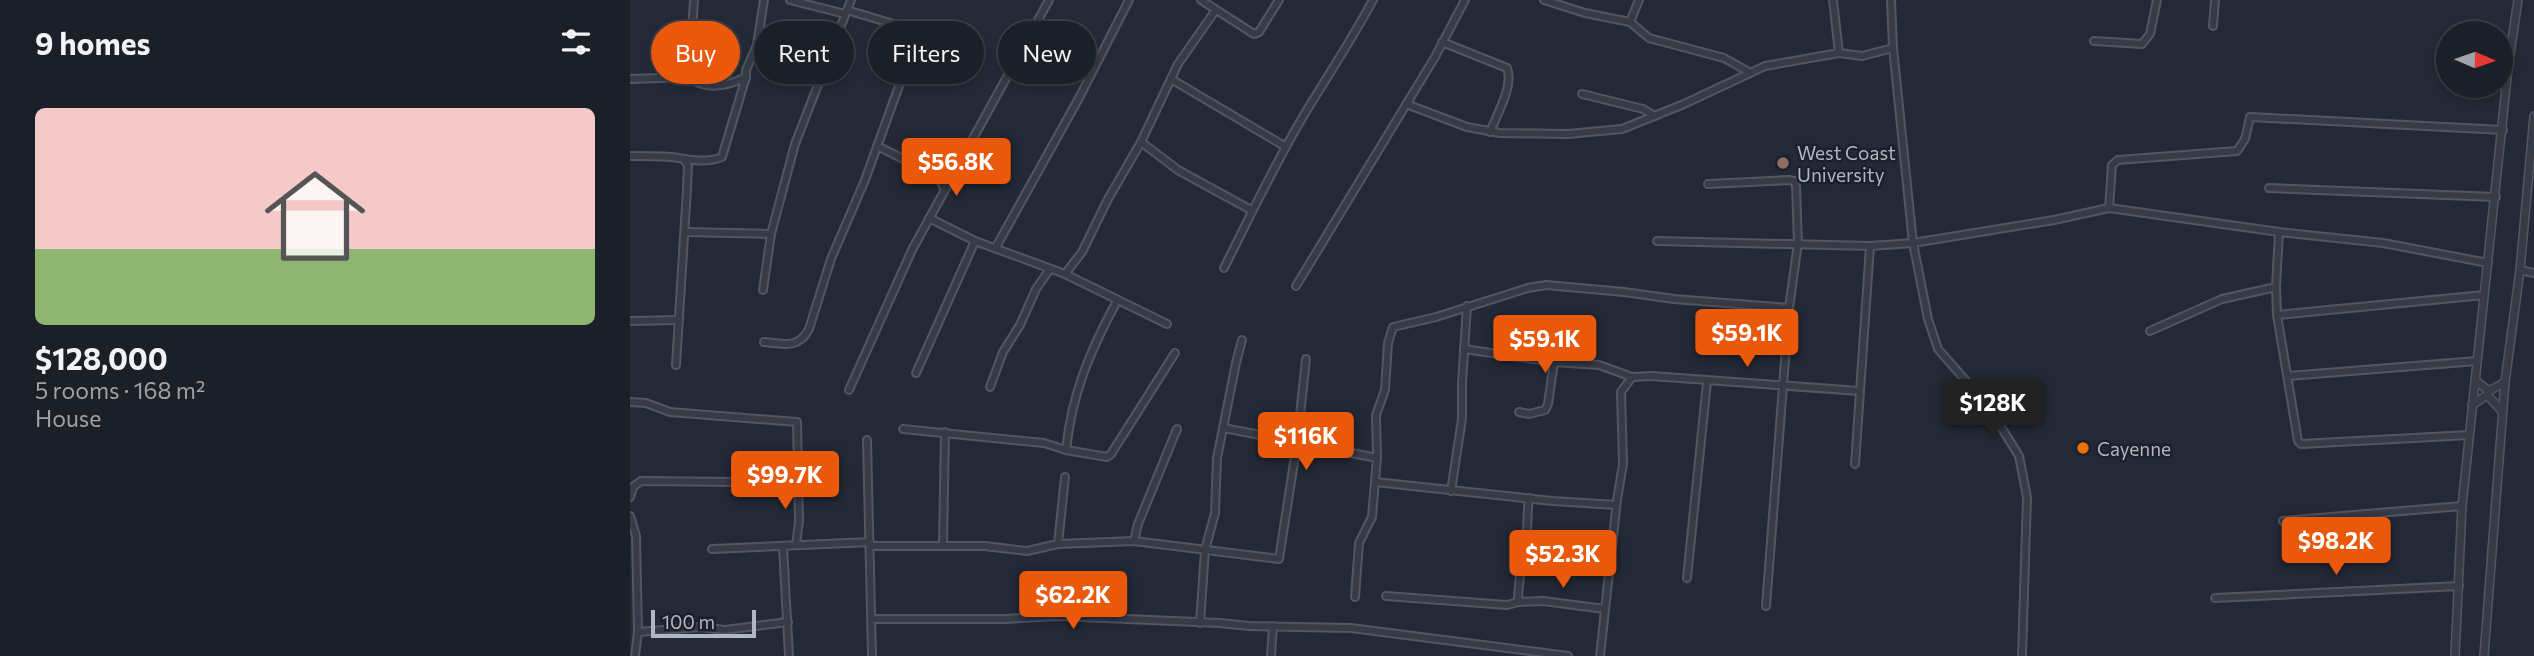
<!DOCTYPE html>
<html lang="en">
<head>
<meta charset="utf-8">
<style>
	body { margin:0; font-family:Commissioner,sans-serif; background:#232730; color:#f1f3f6; height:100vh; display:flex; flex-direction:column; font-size:26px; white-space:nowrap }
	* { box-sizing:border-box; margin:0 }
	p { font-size:23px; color:#9fa2a8 }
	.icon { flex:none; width:38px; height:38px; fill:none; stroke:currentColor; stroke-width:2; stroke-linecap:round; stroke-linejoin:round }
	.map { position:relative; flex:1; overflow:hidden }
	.side { display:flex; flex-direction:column; background:#1a1f28; width:630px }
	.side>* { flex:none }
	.banner { position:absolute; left:21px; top:21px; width:665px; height:63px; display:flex; gap:14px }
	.needle { width:46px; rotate:92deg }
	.controls { position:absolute; left:1806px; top:21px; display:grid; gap:14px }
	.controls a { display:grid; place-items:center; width:77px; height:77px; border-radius:50%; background:#1a1f28; box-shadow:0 4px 10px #0003,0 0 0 2px #383d45; font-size:35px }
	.scale { position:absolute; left:21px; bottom:18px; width:105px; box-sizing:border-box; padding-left:7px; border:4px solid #b2b6c3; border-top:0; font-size:19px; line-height:24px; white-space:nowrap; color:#b2b6c3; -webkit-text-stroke:5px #1c202c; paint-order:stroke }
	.price { position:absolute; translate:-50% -60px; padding:0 16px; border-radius:7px; background:#ea580c; color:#fff; font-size:23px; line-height:46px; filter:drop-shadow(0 2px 4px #0008) }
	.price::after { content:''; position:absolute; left:50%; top:42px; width:21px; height:16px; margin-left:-10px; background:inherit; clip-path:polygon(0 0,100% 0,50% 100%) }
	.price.selected { background:#222; color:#fff }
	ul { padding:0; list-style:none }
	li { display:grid; align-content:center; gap:14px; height:371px; padding:0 35px }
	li+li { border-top:2px solid #383d45 }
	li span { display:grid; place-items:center; height:217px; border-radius:10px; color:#555 }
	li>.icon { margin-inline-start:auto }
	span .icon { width:126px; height:126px; fill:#fffc; stroke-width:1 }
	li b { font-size:30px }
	h2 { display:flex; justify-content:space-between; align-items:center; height:84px; padding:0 35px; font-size:30px }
	.tag { padding:0 24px; border-radius:32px; background:#1a1f28; box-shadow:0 4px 10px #0003,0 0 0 2px #383d45; font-size:24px; line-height:63px }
	.tag.selected { background:#ea580c; color:#fff }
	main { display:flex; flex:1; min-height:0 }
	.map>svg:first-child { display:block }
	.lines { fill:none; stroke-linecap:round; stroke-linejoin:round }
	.minor-casing { stroke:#525662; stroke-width:10 }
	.tertiary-casing { stroke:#525662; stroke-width:10 }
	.minor { stroke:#373b47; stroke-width:6 }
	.tertiary { stroke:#373b47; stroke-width:7 }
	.education-dot { fill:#8d6e63; stroke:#1c202c; stroke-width:2.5 }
	.food-dot { fill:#e8710a; stroke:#1c202c; stroke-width:2.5 }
	.labels { text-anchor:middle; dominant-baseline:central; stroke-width:5; stroke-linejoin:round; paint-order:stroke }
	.poi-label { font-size:19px; fill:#b2b6c3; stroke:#1c202c; text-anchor:start }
</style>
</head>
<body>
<main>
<section class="side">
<h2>9 homes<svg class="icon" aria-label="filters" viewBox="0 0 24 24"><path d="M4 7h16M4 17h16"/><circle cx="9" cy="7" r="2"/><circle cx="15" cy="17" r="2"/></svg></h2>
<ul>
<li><span style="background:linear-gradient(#f6c9c9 65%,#8fb573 0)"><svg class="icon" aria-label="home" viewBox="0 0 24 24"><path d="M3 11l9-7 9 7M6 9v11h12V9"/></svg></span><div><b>$128,000</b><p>5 rooms · 168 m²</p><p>House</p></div></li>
</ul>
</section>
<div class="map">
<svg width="1904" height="656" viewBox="0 0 1904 656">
	<rect width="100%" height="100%" fill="#232936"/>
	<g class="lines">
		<g class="minor-casing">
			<g id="minor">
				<polyline points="160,0 215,14"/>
				<polyline points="571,0 624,34 629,32 649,0"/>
				<polyline points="914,0 955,13 1000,22 1019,38 1094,58 1119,72"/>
				<polyline points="1261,0 1263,48 1283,243 1298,319 1308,349 1358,406 1389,456 1397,497 1392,656"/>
				<polyline points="1000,22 1009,0"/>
				<polyline points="1583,26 1585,0"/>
				<polyline points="1464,41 1512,44 1520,34 1527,0"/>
				<path d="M812 42 877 68C884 86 867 114 860 132"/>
				<polyline points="1209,53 1232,56 1263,48"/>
				<polyline points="59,77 64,0"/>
				<path d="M0 79 59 77C75 91 98 86 116 77"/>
				<polyline points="541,79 656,147"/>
				<polyline points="952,94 1013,109 1025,116"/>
				<polyline points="776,104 837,127 870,133 938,134 992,129 1054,104 1135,66 1209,53 1203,0"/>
				<polyline points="511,142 548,170 621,210"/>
				<polyline points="247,146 308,176 315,190"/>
				<path d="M0 156C13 156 27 156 41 157 58 159 75 164 92 157L116 77V70L127 45 134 0"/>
				<polyline points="1078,184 1159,180 1164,181 1166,186 1168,243 1159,308 1136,606"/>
				<polyline points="1639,188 1866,197"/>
				<polyline points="1479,208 1482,165 1488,160 1607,151 1615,139 1620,117 1873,130"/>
				<polyline points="299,218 345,241 435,274 537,324"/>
				<polyline points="55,232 141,234"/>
				<polyline points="1649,232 1646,287 1647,315 1668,441 1671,444 1839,435"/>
				<polyline points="1027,241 1240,246"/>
				<polyline points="366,247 449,98 499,0"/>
				<path d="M594 268C619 218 643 168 671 120 695 80 721 41 743 0"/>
				<polyline points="1890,270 1904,273"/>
				<polyline points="435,274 452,252 478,199 511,142 548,64 585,11"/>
				<polyline points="666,286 805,57 835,0"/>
				<polyline points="133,290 141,234 165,144 221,0"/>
				<polyline points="1647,315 1854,295"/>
				<polyline points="0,321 49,320"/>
				<polyline points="1520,331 1592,299 1646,287"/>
				<path d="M134 342C153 344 169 349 179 329L201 259 235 180 286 39 285 33 280 29 217 10"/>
				<polyline points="834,349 924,362 969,365 1002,377 1021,376 1230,391"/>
				<polyline points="46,365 57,189 58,166 55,161"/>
				<polyline points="286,373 345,241"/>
				<polyline points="1658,376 1847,361"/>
				<polyline points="360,387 373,352 390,325 406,289 420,269"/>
				<polyline points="219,390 282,250 419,0"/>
				<polyline points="0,402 16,403 40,412 167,422 169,521 166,545"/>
				<polyline points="889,412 899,414 915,410 918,404 924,362"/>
				<polyline points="594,428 747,458"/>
				<polyline points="273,429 414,443 436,450 477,457 481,454 545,353"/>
				<polyline points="237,440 242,656"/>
				<path d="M436 450C442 393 460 351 487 301"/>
				<polyline points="1225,464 1240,246 1283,243 1424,220 1479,208 1649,232 1753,243 1858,263"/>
				<polyline points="745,482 923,501 986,505"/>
				<polyline points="821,491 832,419 832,383 837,306"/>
				<polyline points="0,497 3,487 11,481 106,482 167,479"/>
				<polyline points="0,516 6,536 8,632 5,656"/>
				<polyline points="1653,521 1832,506"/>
				<polyline points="504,541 508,524 547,429"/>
				<polyline points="428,544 435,477"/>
				<polyline points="313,545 315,432"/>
				<polyline points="241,546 355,546 397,551 428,544 504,541 649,559 667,443 676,359"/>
				<polyline points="153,547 159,656"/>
				<polyline points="82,549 240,542"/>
				<polyline points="1057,578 1077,382"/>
				<polyline points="756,596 877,605 888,602 913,601 975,609"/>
				<polyline points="725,597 729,543 742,517 747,458 746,415 755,390 758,343 763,327 806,317 898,288 916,285 994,292 1044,299 1159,308"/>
				<polyline points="1585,598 1829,586"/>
				<path d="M888 602C888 580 893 560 896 539 898 526 897 512 899 498"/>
				<polyline points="242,619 375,619 427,616 590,623 619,626 721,628 938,656"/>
				<polyline points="570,623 575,550 585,513 587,458 606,363 612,340"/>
				<polyline points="8,632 71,627 95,630 158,622"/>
				<polyline points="641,656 643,626"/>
				<polyline points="970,656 987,500 993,464 991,392 1002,377"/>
			</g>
		</g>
		<g class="tertiary-casing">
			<g id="tertiary">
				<polyline points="1845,380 1859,391 1875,382"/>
				<polyline points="1842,405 1857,395 1872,411"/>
				<polyline points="1825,656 1832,506 1878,68 1888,0"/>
				<polyline points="1854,656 1875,382 1890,270 1904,116"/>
			</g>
		</g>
		<use href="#minor" class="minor"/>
		<use href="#tertiary" class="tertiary"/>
	</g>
	<circle class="education-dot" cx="1153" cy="163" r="7"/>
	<circle class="food-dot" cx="1453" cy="448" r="7"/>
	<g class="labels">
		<g class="poi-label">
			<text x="1167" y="152">West Coast<tspan x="1167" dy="22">University</tspan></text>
			<text x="1467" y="448">Cayenne</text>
		</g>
	</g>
</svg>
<div class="controls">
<a><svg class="needle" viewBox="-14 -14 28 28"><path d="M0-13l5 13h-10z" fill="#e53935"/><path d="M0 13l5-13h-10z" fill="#9fa2a8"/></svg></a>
</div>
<div class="scale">100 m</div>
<b class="price" style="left:326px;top:198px">$56.8K</b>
<b class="price" style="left:1117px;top:369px">$59.1K</b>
<b class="price" style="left:915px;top:375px">$59.1K</b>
<b class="price selected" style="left:1363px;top:439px">$128K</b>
<b class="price" style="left:676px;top:472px">$116K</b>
<b class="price" style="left:155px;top:511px">$99.7K</b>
<b class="price" style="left:1706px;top:577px">$98.2K</b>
<b class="price" style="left:933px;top:590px">$52.3K</b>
<b class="price" style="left:443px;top:631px">$62.2K</b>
<div class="banner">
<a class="tag selected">Buy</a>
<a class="tag">Rent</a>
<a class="tag">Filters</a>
<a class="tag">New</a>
</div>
</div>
</main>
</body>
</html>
